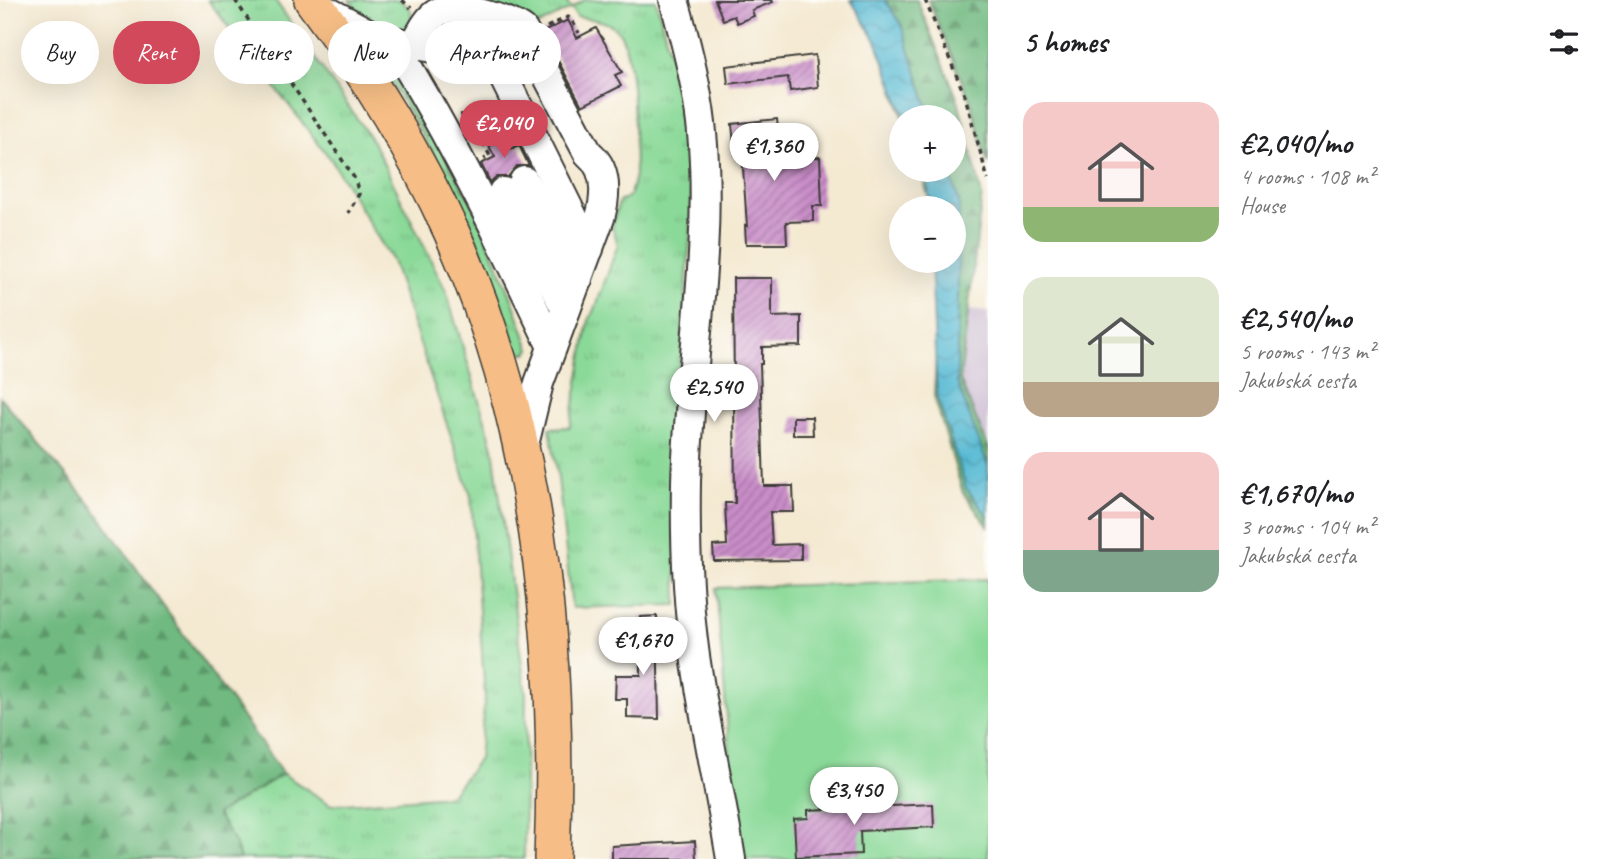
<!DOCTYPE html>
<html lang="en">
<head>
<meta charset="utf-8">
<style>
	body { margin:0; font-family:Caveat,sans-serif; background:#f6f6f6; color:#202124; height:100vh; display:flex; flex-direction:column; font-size:26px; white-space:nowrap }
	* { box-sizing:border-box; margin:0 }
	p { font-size:23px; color:#757577 }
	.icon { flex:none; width:38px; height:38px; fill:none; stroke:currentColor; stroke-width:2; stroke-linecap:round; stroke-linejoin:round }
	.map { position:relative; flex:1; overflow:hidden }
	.panel { display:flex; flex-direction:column; background:#fff; width:630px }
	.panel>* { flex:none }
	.hud { position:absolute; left:21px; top:21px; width:665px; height:63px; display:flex; gap:14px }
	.fabs { position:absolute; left:889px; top:105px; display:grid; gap:14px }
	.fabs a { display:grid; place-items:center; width:77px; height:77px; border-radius:50%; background:#fff; box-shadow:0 7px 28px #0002; font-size:35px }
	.price { position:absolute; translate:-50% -60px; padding:0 16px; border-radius:24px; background:#fff; color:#222; font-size:23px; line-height:46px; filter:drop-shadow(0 2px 4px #0008) }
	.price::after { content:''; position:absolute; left:50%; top:42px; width:21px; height:16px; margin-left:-10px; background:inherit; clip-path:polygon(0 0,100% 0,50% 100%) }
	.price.active { background:#d1495b; color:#fff }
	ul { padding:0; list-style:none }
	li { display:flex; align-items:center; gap:21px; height:175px; padding:0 35px }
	li span { display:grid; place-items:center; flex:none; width:196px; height:140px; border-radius:21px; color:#555 }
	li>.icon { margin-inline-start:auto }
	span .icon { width:84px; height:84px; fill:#fffc; stroke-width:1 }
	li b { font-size:30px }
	h2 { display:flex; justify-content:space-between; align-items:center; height:84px; padding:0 35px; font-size:30px }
	.pill { padding:0 24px; border-radius:32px; background:#fff; box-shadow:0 7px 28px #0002; font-size:24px; line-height:63px }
	.pill.active { background:#d1495b; color:#fff }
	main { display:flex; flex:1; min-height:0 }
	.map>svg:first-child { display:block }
	.industrial { fill:#ccbed3 }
	.grass { fill:url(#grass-tufts); stroke:#537a5a; stroke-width:2 }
	.forest { fill:url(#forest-firs); stroke:#466a4e; stroke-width:2 }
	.pitch { fill:#8ad998; stroke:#537a5a; stroke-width:2 }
	.water { fill:url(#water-waves); stroke:#386a78; stroke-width:2 }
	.building { fill:url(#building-hatch) }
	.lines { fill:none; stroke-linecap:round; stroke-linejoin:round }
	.minor-casing { stroke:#3c3b37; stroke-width:32 }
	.major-casing { stroke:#3c3b37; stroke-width:38 }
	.path { stroke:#3c3b37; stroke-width:3.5; stroke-dasharray:5 5; stroke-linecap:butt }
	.minor { stroke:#fff; stroke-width:28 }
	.major { stroke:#f6be86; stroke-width:35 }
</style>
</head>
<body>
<main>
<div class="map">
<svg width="988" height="859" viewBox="0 0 988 859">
	<defs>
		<pattern id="grass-tufts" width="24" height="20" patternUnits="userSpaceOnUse" patternTransform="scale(1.75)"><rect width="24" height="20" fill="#8ad998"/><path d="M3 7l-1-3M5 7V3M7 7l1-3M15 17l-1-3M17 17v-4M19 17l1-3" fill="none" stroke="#76ba82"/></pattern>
		<pattern id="forest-firs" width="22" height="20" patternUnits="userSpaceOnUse" patternTransform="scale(1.75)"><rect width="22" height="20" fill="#6fb980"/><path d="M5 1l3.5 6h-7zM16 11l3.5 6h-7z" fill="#5a9668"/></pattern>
		<pattern id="water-waves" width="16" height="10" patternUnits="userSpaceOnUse" patternTransform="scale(1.75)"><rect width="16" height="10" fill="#54b9d3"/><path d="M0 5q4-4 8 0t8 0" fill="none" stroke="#499eb5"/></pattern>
		<pattern id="building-hatch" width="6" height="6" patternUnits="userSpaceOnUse" patternTransform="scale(1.75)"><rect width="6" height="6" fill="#c98dc8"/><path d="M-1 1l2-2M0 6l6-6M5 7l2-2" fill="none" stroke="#a272a2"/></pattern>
	</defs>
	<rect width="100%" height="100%" fill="#fdfcf7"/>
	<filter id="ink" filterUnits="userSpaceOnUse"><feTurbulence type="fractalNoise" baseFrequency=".0143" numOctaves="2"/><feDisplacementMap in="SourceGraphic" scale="14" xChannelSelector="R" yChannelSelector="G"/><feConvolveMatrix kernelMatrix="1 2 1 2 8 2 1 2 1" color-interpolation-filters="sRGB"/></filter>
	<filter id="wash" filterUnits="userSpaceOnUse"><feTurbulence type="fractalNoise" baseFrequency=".00686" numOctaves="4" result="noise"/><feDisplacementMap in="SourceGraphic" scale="28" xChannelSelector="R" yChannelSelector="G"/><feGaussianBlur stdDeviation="1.57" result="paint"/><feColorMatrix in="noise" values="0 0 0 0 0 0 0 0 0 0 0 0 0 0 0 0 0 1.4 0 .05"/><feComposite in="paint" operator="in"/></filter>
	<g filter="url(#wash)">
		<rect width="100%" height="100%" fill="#f4e9d1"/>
		<polygon class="industrial" points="969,310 988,312 988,447 960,380"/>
		<g class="grass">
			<polygon points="208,0 275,0 373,142 446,291 493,447 526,695 524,859 240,859 235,843 216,814 283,774 331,805 450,796 479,759 485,696 471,496 392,261 332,161"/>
			<polygon points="349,0 400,0 411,10 411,21 408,26 412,28 407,33 371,24"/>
			<path d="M454 0H563L572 8 584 0H656L687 119 690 149 692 213 674 444 677 605 572 608 558 478 550 428 570 427 589 320 594 312 618 244 612 227 619 202 630 195 635 175C634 145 636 51 618 31 608 20 591 19 577 17L572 8 533 28Z"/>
			<polygon points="454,25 491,31 499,49 448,40 451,27"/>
			<path d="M381 55 395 69 472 204 511 296 530 349 527 353H518C502 304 485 254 462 207 436 156 407 107 376 58Z"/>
		</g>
		<g class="forest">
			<polygon points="851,0 917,0 958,100 982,195 960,380 988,447 988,526 963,493 934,396 941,261 954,261 954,208 932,208 920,170 954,170 954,117 903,117 877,39"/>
			<polygon points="928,0 988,0 988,164 970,100"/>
			<polygon points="0,397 92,506 283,774 217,814 235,843 240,859 0,859"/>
		</g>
		<polygon class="pitch" points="988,579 988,859 743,859 734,804 716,588"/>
		<g class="water">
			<polygon points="851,0 885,0 901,24 931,117 905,117 876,41"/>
			<polygon points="924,170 949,170 959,202 957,382 988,466 988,516 966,488 937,396 931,261 954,261 954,208 929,208 928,179"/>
		</g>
		<g id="blocks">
			<g class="building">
				<polygon points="715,0 772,0 773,2 752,10 754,16 737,23 734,16 723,20"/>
				<polygon points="568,20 577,38 596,28 622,72 615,75 621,86 582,106 543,32"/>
				<polygon points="815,55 818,87 790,91 788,77 728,84 726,66"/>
				<polygon points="777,119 781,159 820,157 822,206 813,206 813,221 786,222 787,244 746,244 745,225 747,226 742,153 735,154 732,124"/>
				<polygon points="505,138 511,149 519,145 529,166 517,166 508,177 496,177 490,182 481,164 495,157 489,146"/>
				<polygon points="733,278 772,278 772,317 801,316 801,346 762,347 762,364 760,364 764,486 793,486 794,512 770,512 772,545 801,544 801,560 714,561 713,546 727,545 725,503 735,503"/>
				<polygon points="793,417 812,417 813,435 793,435"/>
				<polygon points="657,616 659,719 627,718 627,699 615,699 616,675 641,675 640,617"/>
				<polygon points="933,804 934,827 860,831 861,854 796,857 794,819 808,818 808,810"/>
				<polygon points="695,841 696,859 612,859 612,846"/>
			</g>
		</g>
	</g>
	<g filter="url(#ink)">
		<use href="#blocks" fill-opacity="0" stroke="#3c3b37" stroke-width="2"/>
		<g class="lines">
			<g class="minor-casing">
				<g id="minor">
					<path d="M674 0C687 46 700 96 703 145 711 257 689 370 686 482 685 540 687 599 695 656 705 724 720 791 731 859"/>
					<polyline points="318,6 374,36 392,41 480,56 491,61 500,70 589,249"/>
					<path d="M392 41C453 140 503 243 552 347"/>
					<path d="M414 45C420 35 427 19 437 13 452 2 509 19 523 30L588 153C608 169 606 196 600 218L539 383 523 449"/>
					<polyline points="524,181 578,279"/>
					<polyline points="503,192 566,309"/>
				</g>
			</g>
			<g class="major-casing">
				<path id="major" d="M312 0C365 71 414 150 451 231 539 428 561 646 552 859"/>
			</g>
			<g class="path">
				<polyline points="235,0 355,179 359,194 348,213"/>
				<polyline points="402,0 411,8"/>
				<polyline points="925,0 965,96 988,180"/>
				<polyline points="547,27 568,17 571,19 579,33"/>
				<polyline points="460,115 468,114 490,156 484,159"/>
				<polyline points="484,145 505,135"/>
			</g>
			<use href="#minor" class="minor"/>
			<use href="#major" class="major"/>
		</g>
	</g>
</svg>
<div class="fabs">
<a>+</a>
<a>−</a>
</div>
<b class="price active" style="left:504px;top:160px">€2,040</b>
<b class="price" style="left:774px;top:183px">€1,360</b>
<b class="price" style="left:714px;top:424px">€2,540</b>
<b class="price" style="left:643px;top:677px">€1,670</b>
<b class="price" style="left:854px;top:827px">€3,450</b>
<div class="hud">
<a class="pill">Buy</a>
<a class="pill active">Rent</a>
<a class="pill">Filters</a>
<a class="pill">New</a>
<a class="pill">Apartment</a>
</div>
</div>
<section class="panel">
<h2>5 homes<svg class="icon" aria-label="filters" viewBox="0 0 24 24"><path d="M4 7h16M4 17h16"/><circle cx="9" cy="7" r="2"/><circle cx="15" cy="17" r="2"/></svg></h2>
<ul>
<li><span style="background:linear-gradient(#f6c9c9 75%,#8fb573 0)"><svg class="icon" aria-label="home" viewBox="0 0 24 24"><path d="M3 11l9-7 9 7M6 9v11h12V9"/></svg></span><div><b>€2,040/mo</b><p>4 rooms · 108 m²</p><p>House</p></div></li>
<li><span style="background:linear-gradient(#dfe7d0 75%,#b9a48a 0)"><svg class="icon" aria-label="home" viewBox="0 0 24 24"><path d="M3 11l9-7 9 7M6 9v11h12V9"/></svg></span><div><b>€2,540/mo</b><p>5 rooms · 143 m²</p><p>Jakubská cesta</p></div></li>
<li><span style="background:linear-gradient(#f6c9c9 70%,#7fa58c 0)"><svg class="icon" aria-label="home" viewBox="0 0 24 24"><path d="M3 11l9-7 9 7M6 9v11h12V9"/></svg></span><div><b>€1,670/mo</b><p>3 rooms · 104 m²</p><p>Jakubská cesta</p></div></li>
</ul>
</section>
</main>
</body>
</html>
